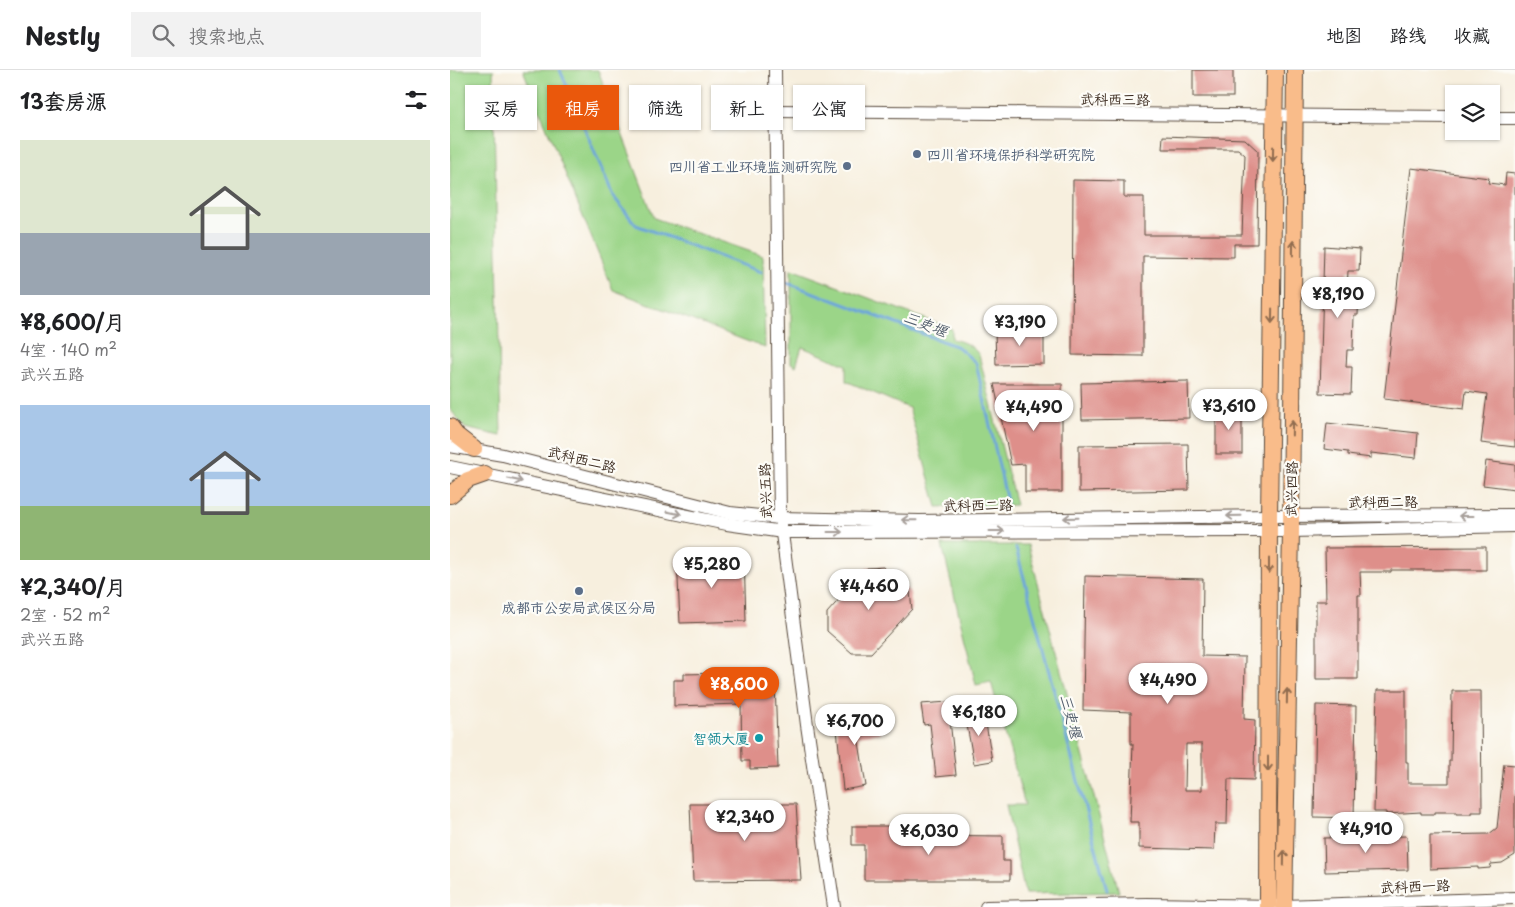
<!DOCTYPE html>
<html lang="zh">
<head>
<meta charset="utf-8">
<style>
	body { margin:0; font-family:"Playpen Sans","LXGW WenKai TC",sans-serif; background:#f2f2f2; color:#202124; height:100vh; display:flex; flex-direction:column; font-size:19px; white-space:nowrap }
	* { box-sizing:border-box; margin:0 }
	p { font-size:16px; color:#757577 }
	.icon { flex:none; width:28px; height:28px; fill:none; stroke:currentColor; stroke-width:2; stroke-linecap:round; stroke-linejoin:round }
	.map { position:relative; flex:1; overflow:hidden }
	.sheet { display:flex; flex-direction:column; background:#fff; width:450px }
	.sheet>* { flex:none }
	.guide { position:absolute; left:15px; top:15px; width:475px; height:45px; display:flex; gap:10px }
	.buttons { position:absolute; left:995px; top:15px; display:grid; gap:10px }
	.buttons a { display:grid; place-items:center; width:55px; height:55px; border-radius:0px; background:#fff; box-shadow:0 1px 4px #0004; font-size:25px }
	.price { position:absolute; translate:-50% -42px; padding:0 11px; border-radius:18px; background:#fff; color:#222; font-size:16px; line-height:32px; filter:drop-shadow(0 1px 2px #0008) }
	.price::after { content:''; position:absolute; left:50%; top:30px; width:15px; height:11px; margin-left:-8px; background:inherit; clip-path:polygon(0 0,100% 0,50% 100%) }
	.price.selected { background:#ea580c; color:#fff }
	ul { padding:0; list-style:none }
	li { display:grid; align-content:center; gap:10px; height:265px; padding:0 20px }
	li span { display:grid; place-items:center; height:155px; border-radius:0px; color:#555 }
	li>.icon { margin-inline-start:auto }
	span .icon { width:90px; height:90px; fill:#fffc; stroke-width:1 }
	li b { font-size:21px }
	h2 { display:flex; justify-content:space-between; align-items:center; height:60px; padding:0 20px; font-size:21px }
	.chip { padding:0 18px; border-radius:0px; background:#fff; box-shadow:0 1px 4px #0004; font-size:18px; line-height:45px }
	.chip.selected { background:#ea580c; color:#fff }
	header { display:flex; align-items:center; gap:30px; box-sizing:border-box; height:70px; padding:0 25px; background:#fff; border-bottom:1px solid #e0e0e0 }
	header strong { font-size:24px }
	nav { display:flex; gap:28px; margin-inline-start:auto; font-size:18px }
	.search { width:350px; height:45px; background:#f2f2f2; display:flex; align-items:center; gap:12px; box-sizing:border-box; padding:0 18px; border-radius:0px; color:#757577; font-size:19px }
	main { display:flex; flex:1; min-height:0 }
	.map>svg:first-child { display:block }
	.green { fill:#9bd588; stroke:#6b8053 }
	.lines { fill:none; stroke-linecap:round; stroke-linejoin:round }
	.stream { stroke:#6ca5db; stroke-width:3 }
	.building { fill:#de8f8a; fill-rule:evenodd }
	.minor-casing { stroke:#57483b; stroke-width:14 }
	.major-casing { stroke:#57483b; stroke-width:18 }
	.minor { stroke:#fff; stroke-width:12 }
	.major { stroke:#f9bc8a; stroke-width:16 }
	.oneway { stroke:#906c4f }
	.oneway2 { stroke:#a79f9a }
	.service-dot { fill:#5c6f8a; stroke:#fdfcf7; stroke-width:2 }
	.culture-dot { fill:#0f9aa8; stroke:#fdfcf7; stroke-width:2 }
	.labels { text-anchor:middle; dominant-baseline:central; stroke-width:4.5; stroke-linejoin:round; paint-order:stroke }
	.street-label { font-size:14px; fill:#3b2a1e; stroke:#fdfcf7 }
	.service-label { font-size:14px; fill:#4e5e75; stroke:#fdfcf7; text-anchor:start }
	.culture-label { font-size:14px; fill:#0d838f; stroke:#fdfcf7; text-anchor:end }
	.water-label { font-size:15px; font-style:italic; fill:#4f5b6a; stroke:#fdfcf7 }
</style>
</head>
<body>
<header>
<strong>Nestly</strong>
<div class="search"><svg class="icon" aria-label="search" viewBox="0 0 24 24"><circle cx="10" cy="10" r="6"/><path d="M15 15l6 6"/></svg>搜索地点</div>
<nav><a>地图</a><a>路线</a><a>收藏</a></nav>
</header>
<main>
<section class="sheet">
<h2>13套房源<svg class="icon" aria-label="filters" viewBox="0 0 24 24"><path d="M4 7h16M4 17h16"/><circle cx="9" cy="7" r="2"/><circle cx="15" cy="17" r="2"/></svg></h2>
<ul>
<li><span style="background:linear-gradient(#dfe7d0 60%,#9aa5b1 0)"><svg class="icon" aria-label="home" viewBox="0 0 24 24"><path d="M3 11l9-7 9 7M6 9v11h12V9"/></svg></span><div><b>¥8,600/月</b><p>4室 · 140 m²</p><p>武兴五路</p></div></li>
<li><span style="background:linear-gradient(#a9c7e8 65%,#8fb573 0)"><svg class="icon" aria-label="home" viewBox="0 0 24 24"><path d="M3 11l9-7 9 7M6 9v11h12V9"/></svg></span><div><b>¥2,340/月</b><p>2室 · 52 m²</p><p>武兴五路</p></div></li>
</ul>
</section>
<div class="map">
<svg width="1065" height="837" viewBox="0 0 1065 837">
	<rect width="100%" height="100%" fill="#fdfcf7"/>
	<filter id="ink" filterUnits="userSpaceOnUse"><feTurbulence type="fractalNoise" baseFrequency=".02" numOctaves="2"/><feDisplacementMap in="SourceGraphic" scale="10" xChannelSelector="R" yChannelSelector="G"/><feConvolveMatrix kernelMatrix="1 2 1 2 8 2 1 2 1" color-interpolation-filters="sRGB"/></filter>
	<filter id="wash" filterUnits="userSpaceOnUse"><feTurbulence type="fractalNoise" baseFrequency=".0096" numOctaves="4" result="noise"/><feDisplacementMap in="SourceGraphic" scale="20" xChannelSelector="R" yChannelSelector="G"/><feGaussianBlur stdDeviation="1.12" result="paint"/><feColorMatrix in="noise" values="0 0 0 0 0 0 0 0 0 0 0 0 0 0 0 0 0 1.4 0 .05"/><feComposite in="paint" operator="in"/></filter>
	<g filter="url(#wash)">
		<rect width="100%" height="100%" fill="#f7efde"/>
		<g class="green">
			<polygon points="0,0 43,0 51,366 15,358 0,339"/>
			<polygon points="73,0 148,0 204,148 313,186 315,278 163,220"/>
			<path d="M341 199 502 259V269C514 272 522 275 529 285L566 435 487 437 459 338 396 311V295L352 277 346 296 341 293Z"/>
			<polygon points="492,475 578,475 669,822 575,824 556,735 575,735 541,612 526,615"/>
		</g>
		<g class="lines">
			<g class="stream">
				<polyline points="110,0 163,126 186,155 311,202"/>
				<polyline points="335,212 508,277 526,293 557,432"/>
				<polyline points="566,478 657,820"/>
			</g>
		</g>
		<g id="blocks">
			<g class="building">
				<rect x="743" y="0" width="40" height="27"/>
				<polygon points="713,66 795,69 808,81 807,174 784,174 784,187 693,186 693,286 622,285 623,110 674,111 674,127 694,127 694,165 792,165 795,85 788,79 712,79"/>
				<polygon points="961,98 1039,108 1038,113 1055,115 1056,103 1065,104 1065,377 1031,373 1037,324 1016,321 1014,339 934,329"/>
				<polygon points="874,176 910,179 909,201 898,201 897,219 909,219 908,245 904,245 903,280 897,280 896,297 902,297 901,324 870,323"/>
				<polygon points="545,260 594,260 594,294 546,295"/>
				<polygon points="738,311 739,348 632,350 631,313"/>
				<polygon points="544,314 612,314 612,422 575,422 575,394 561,395"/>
				<rect x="766" y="338" width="26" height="46"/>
				<polygon points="877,353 968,363 966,388 921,383 921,388 898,385 898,382 874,379"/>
				<polygon points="738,374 739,420 629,422 629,375"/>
				<polygon points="1036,391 1065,395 1065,419 1033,415"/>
				<polygon points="1036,477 1036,500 941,500 941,502 910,502 911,525 908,525 908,609 866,609 866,531 876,531 875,478"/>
				<polygon points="294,485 296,551 230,553 227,487"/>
				<polygon points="433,497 460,522 462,539 421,583 402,583 377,561 377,543 417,498"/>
				<path d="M635 506 753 509 752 586 795 587 794 649 805 650 804 710 778 709 777 754H765L764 780 689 778V752H680L683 674H681V642L633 640ZM736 674H752V720H735Z"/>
				<polygon points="315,602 315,612 325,612 328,698 300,699 300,691 292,691 291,634 224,636 224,610 234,610 234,604"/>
				<polygon points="927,620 956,620 956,692 958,692 958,713 999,713 999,691 1001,691 1002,621 1031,621 1032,742 1021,742 1021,744 1006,744 1006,742 985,742 985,744 971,744 971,742 936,744 936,742 924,742"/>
				<polygon points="498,632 506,705 486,707 480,654 474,655 471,634"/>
				<polygon points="866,635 906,636 904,748 864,747"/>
				<polygon points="426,640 430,663 408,666 416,716 393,720 387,659 398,644"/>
				<polygon points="534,641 542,691 524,694 515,644"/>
				<polygon points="1054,694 1065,695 1065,785 1052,793 1041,794 1040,798 1028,799 1028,797 980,799 980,765 1039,764 1047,758"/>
				<polygon points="240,734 346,734 351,810 243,811"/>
				<polygon points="402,756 462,756 462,765 553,766 553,791 560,791 560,810 414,810 414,775 402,775"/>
				<polygon points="957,766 958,800 875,802 874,768"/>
			</g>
		</g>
	</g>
	<g filter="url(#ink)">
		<use href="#blocks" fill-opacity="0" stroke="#57483b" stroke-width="1"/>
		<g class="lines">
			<g class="minor-casing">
				<g id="minor">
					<polyline points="325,0 330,448 357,655 384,837"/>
					<polyline points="326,41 1004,47"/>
					<polyline points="1041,48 1065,48"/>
					<polyline points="0,376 53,385 280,443 330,448 469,451 819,446 1065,445"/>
					<polyline points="0,397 277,454 333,462 841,461 1065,456"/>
					<polyline points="536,837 697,834 834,836 1065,828"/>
				</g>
			</g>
			<g class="major-casing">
				<g id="major">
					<polyline points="0,357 6,365 24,379"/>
					<polyline points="0,425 18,410 35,404"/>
					<polyline points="818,837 819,446 825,0"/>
					<polyline points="834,837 841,461 845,0"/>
				</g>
			</g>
			<use href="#minor" class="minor"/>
			<use href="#major" class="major"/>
		</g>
		<defs><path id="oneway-shaft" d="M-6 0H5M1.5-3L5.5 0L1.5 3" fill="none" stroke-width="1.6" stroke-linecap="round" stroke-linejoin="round" transform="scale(1.25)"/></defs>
		<g class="oneway">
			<use href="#oneway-shaft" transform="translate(823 84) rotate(91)"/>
			<use href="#oneway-shaft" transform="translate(843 178) rotate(-89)"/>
			<use href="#oneway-shaft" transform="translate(822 246) rotate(91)"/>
			<use href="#oneway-shaft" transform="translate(842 358) rotate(-89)"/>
			<use href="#oneway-shaft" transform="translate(819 496) rotate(90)"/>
			<use href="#oneway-shaft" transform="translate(837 626) rotate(-89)"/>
			<use href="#oneway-shaft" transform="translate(818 694) rotate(90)"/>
			<use href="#oneway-shaft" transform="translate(834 788) rotate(-89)"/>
		</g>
		<g class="oneway2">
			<use href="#oneway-shaft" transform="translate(65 410) rotate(12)"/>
			<use href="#oneway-shaft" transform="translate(224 443) rotate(12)"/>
			<use href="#oneway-shaft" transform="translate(784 446) rotate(179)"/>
			<use href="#oneway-shaft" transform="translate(1016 446) rotate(180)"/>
			<use href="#oneway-shaft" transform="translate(621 448) rotate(179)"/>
			<use href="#oneway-shaft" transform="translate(459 450) rotate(-179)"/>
			<use href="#oneway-shaft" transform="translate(547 461)"/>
			<use href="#oneway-shaft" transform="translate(385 462)"/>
		</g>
	</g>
	<g class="service-dot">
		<circle cx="467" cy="84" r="5"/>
		<circle cx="397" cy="96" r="5"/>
		<circle cx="129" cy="521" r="5"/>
	</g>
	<circle class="culture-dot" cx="309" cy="668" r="5"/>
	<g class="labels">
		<g class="street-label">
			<text transform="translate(665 29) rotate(1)">武科西三路</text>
			<text transform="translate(132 389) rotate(14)">武科西二路</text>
			<text transform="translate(841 419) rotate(-89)">武兴四路</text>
			<text transform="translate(315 421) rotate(-92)">武兴五路</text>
			<text x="933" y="431">武科西二路</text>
			<text transform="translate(528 435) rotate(-1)">武科西二路</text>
			<text transform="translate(965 816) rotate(-2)">武科西一路</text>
		</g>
		<g class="service-label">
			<text x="477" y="84">四川省环境保护科学研究院</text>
			<text x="387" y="96" text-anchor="end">四川省工业环境监测研究院</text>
			<text x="129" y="537" text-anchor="middle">成都市公安局武侯区分局</text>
		</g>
		<g class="culture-label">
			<text x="299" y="668">智领大厦</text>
		</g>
		<g class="water-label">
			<text transform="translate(476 253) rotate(21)">三吏堰</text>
			<text transform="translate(622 646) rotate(75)">三吏堰</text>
		</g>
	</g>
</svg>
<div class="buttons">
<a><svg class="icon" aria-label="layers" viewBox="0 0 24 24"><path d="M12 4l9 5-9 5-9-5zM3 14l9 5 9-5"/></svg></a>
</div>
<b class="price" style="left:888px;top:249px">¥8,190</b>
<b class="price" style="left:570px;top:277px">¥3,190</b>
<b class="price" style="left:779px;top:361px">¥3,610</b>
<b class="price" style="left:584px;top:362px">¥4,490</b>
<b class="price" style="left:262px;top:519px">¥5,280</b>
<b class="price" style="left:419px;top:541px">¥4,460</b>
<b class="price" style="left:718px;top:635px">¥4,490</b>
<b class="price selected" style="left:289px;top:639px">¥8,600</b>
<b class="price" style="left:529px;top:667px">¥6,180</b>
<b class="price" style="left:405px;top:676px">¥6,700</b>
<b class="price" style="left:295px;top:772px">¥2,340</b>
<b class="price" style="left:916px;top:784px">¥4,910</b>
<b class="price" style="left:479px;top:786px">¥6,030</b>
<div class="guide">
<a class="chip">买房</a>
<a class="chip selected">租房</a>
<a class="chip">筛选</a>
<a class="chip">新上</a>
<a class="chip">公寓</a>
</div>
</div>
</main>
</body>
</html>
